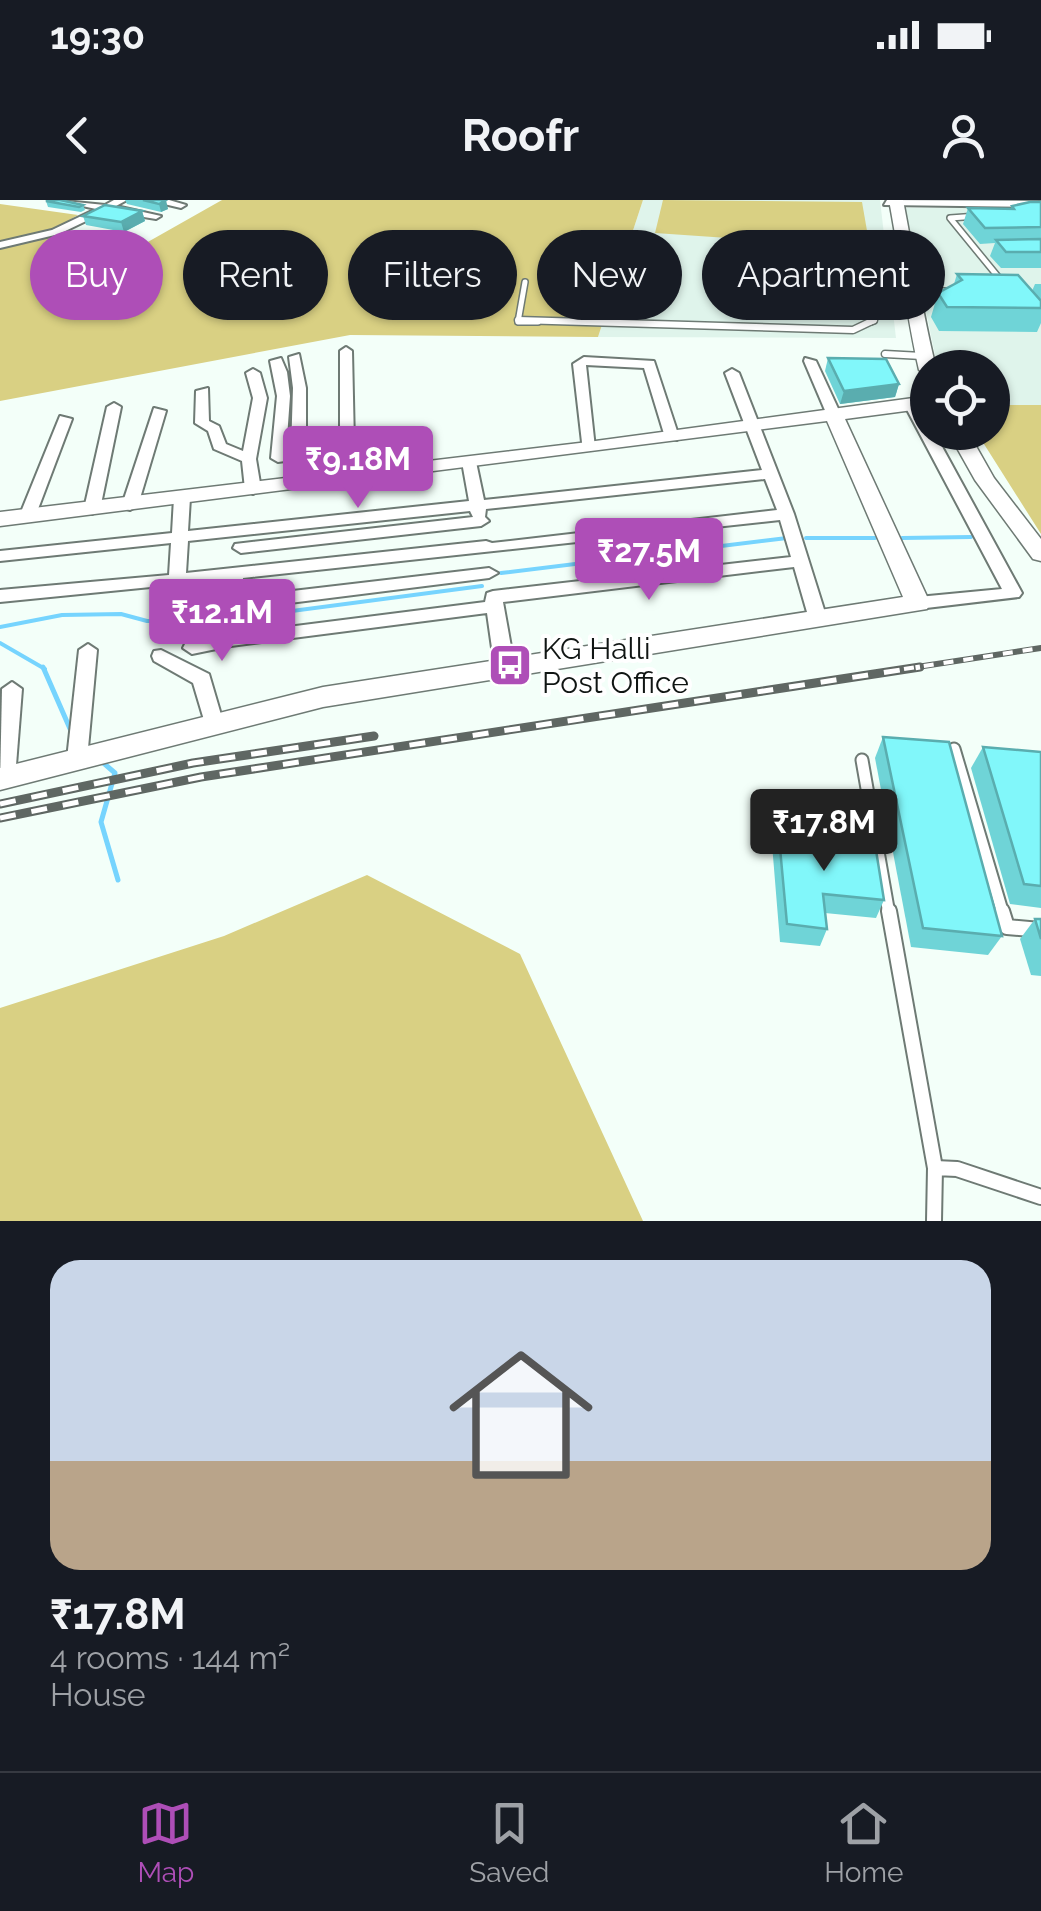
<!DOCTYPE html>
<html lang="en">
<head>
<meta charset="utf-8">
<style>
	body { margin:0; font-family:Raleway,sans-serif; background:#20242c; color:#f1f3f6; height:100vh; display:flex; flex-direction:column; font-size:38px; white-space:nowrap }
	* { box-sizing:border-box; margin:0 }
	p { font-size:32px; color:#9ea1a6 }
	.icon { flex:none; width:55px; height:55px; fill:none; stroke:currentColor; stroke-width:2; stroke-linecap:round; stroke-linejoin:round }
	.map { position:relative; height:1021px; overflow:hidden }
	.sheet { display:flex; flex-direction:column; background:#171b24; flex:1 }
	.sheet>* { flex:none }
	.guide { position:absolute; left:30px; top:30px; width:982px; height:90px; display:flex; gap:20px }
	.fabs { position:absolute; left:910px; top:150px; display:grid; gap:20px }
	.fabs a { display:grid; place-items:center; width:100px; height:100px; border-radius:50%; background:#171b24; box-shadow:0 2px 8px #0004; font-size:50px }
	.price { position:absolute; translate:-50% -85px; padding:0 22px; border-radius:10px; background:#ae4eb7; color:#fff; font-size:32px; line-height:65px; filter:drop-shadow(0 2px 5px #0008) }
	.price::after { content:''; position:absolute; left:50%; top:60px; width:30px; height:22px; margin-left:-15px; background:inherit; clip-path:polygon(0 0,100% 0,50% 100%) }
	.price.current { background:#222; color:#fff }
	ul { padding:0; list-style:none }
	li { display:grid; align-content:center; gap:20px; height:530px; padding:0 50px }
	li span { display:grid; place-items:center; height:310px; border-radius:30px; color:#555 }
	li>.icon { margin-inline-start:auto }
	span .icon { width:180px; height:180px; fill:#fffc; stroke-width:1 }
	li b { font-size:42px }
	.pill { padding:0 35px; border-radius:45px; background:#171b24; box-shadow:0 2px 8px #0004; font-size:35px; line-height:90px }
	.pill.current { background:#ae4eb7; color:#fff }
	.status { display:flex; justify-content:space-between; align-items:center; height:70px; padding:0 50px; background:#171b24; direction:ltr }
	.status svg { height:28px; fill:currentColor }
	header { display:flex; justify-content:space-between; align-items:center; height:130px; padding:0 50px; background:#171b24; font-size:45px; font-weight:700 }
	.dock { display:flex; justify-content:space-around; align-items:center; height:140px; border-top:2px solid #363941; background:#171b24; font-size:28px; color:#9ea1a6 }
	.dock a { display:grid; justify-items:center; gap:5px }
	.dock .current { color:#ae4eb7 }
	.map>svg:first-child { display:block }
	.built { fill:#dff4eb }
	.green { fill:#d9d083 }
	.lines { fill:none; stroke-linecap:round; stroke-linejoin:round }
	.stream-far1 { stroke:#76d4fe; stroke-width:4 }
	.stream { stroke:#76d4fe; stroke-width:5 }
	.lane-far3-casing { stroke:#6e7a74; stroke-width:8 }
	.lane-far2-casing { stroke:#6e7a74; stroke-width:9 }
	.lane-far1-casing { stroke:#6e7a74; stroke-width:15 }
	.lane-casing { stroke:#6e7a74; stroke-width:18 }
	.street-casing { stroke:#6e7a74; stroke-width:4 }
	.secondary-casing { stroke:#6e7a74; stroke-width:3 }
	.lane-far3 { stroke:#fff; stroke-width:5 }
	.lane-far2 { stroke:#fff; stroke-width:6 }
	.lane-far1 { stroke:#fff; stroke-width:11 }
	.lane { stroke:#fff; stroke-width:14 }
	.street { fill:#fff; fill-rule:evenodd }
	.secondary { fill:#fff; fill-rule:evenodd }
	.rail-far1-casing { stroke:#5f6763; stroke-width:6 }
	.rail-casing { stroke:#5f6763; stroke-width:9 }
	.rail-far1 { stroke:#fff; stroke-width:4; stroke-dasharray:10; stroke-linecap:butt }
	.rail { stroke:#fff; stroke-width:5; stroke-dasharray:16; stroke-linecap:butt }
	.wall { fill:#6fd4d7 }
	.shaded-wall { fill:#5aadaf }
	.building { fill:#81f7fa; stroke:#5aadaf; stroke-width:2.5 }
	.labels { text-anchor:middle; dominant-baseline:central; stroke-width:8; stroke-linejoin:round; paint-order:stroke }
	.poi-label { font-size:30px; fill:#101513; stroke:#fff; text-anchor:start }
</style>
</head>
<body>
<div class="status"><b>19:30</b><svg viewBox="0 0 49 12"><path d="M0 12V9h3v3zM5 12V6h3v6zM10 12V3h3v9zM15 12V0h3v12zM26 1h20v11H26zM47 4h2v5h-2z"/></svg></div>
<header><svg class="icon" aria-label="back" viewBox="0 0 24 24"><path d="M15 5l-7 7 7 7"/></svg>Roofr<svg class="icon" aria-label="person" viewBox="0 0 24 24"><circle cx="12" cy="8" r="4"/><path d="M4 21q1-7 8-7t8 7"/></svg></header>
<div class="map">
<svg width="1041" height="1021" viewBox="0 0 1041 1021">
	<rect width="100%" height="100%" fill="#f3fff9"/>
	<g class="built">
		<polygon points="643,0 880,0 896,138 598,137"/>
		<polygon points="905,8 1041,8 1041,205 993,205 992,168 941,167 935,155"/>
	</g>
	<g class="green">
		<polygon points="222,0 643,0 598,137 350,135 0,201 0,4 78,15 54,29 146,43"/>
		<polygon points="663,0 862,2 870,48 655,33"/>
		<polygon points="993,205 1041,205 1041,334 977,233 992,232"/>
		<polygon points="367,675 520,754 643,1021 0,1021 0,808 224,736"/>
	</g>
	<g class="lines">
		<g class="stream-far1">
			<polyline points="806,338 875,338"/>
			<polyline points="902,338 971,337"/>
			<polyline points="501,373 787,338"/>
			<polyline points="246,417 482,386"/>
			<polyline points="0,427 62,415 121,414 147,421 218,421"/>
			<polyline points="0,443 45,469"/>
		</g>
		<g class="stream">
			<polyline points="43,467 71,531"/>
			<polyline points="100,560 115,573 101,622 118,680"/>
		</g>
		<g class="lane-far3-casing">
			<g id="lane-far3">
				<polyline points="977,16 950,18 1004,84"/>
				<polyline points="525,82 518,122 538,122"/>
				<polyline points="875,91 955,91"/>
				<polyline points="871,122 874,121 873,60"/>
			</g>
		</g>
		<g class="lane-far2-casing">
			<g id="lane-far2">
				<polyline points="518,120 853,130 874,120"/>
				<polyline points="885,154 922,156"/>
			</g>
		</g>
		<g class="lane-far1-casing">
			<g id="lane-far1">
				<polyline points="954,549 1003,714"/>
				<polyline points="862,560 889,714"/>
			</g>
		</g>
		<g class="lane-casing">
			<g id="lane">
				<polyline points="889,711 935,968"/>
				<polyline points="1002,711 1007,727 1041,730"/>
				<polyline points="934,1021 935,968 957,969 1041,997"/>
			</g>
		</g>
		<g class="street-casing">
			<g id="street">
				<polygon points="55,0 105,5 114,0 127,0 116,6 161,16 156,19 107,11 59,34 0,48 0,42 52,30 96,9"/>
				<polygon points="147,0 169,0 186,5 181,8"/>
				<polygon points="887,0 1041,1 1041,7 884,5"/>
				<polygon points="346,147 352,151 354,244 306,257 311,283 303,288 298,286 292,260 278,262 271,258 277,196 270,161 281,158 287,172 290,196 286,252 291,251 293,188 289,157 299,154 306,188 306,248 340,241 340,151"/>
				<polygon points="584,157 654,161 679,237 677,240 665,237 644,168 586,165 595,248 583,251 573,164"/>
				<polygon points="805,158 816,161 841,215 839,218 827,215 804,161"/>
				<polygon points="253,169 260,173 267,198 256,259 261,289 253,294 245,289 242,261 214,249 208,231 195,223 196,191 208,188 209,221 219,226 226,244 243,251 253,198 246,173"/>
				<path d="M732 169 739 173 794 314 827 419 824 423H812L809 419 794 367 503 402 515 469 505 476 495 469 487 413 231 446 192 454 183 448 185 444 222 436 226 380 177 387 171 385 0 402V390L169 375 171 343 0 361V351L172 333 174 298 182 293 190 298 188 331 469 301 462 262 469 258 476 262 484 300 762 270 725 173ZM765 279 777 310 492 343 486 341 186 373 188 341 470 311 473 317 235 344 233 348 241 353 481 326 489 321 485 317 486 309ZM780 320 791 357 493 391 487 393 485 402 241 433 242 409 489 378 498 373 489 368 242 397 243 378Z"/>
				<path d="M911 200C923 204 928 221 928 232H934L1022 393 1019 397 918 409 909 403 918 397 1002 389 904 204Z"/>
				<polygon points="114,203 121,207 100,309 92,314 84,309 107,207"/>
				<polygon points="154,208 166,211 138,305 130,310 124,308 122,305"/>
				<polygon points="60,216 72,219 35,317 33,320 21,320 19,317"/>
				<polygon points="88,444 97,450 87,559 84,565 70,565 67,559 79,450"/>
				<polygon points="161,450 209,474 224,525 221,530 207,530 193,483 154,461 152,456 154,451"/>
				<polygon points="12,482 22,489 15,578 12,584 0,585 2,489"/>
			</g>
		</g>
		<g class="secondary-casing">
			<g id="secondary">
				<path d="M889 0H903C914 57 922 111 936 168H928V175L919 170C906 113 900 58 889 0Z"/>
				<polygon points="928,196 928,208 845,219 930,403 927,409 323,507 0,590 0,568 323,487 903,397 827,221 0,326 0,312 588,242"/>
				<polygon points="948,232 968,232 994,278 1041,339 1041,361 1033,359 975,280"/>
			</g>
		</g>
		<use href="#lane-far3" class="lane-far3"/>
		<use href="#lane-far2" class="lane-far2"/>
		<use href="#lane-far1" class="lane-far1"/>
		<use href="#lane" class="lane"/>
		<use href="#street" class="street"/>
		<use href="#secondary" class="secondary"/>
		<g class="rail-far1-casing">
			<polyline id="rail-far1" points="904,469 1041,448"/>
		</g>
		<g class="rail-casing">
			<g id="rail">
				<polyline points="0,604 193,563 374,536"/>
				<polyline points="0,618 201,577 920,467"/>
			</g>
		</g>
		<use href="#rail-far1" class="rail-far1"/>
		<use href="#rail" class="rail"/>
	</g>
	<g class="wall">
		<polygon points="125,0 165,0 168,9 161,12 127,4"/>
		<polygon points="46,1 83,5 85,10 81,12 48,7"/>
		<polygon points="1041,2 1041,68 1001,68 990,56 995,43 980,44 963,24 968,8 1011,9 1012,6"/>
		<polygon points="142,11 145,21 124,32 86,25 83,16"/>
		<polygon points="808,46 829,103 826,119 806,117 805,61"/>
		<polygon points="957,74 1032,91 1035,84 1041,84 1041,123 1037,132 939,131 931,117 938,93 954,84"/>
		<polygon points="828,158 899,184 895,197 840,204 825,171"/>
		<polygon points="883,537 1002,736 988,755 911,747 875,558"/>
		<polygon points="983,547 1041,552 1041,708 1010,704 971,568"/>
		<polygon points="778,626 816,638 884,700 876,718 825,713 827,729 820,746 780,742 772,644"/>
		<polygon points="1035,719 1041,719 1041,776 1031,775 1020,739"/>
	</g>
	<g class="shaded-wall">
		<polygon points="166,0 168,9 161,12 159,4"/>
		<polygon points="142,11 145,21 124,32 121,22"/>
		<polygon points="899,184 895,197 840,204 844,191"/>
	</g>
	<g class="building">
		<polygon points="49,0 60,0 83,5 79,7 46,1"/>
		<polygon points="143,0 166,0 159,4"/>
		<polygon points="1030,2 1041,2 1041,27 985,28 968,8 1014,9 1012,6"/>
		<polygon points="105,5 142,11 121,22 83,16"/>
		<polygon points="1041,39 1041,52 1006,52 996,40"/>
		<polygon points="808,46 826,47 829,103 810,101"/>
		<polygon points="957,74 1018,75 1041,101 1041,108 947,107 938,93 962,80"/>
		<polygon points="828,158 886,159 899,184 844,191"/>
		<polygon points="883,537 949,542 1002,736 923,728"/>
		<polygon points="983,547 1041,552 1041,686 1024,684"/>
		<polygon points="778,626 815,629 816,638 875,644 884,700 823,694 827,729 787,724"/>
		<polygon points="1035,719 1041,719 1041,739"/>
	</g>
	<defs>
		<g id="bus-square" transform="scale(2.25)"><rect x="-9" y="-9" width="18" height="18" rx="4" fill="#ae4eb7" stroke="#fff"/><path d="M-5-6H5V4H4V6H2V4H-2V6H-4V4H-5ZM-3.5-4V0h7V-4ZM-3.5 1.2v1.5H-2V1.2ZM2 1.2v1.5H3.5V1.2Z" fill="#fff"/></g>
	</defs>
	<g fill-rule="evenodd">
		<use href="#bus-square" x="510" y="465"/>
	</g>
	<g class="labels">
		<g class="poi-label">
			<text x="542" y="448">KG Halli<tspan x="542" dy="34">Post Office</tspan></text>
		</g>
	</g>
</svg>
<div class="fabs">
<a><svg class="icon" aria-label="locate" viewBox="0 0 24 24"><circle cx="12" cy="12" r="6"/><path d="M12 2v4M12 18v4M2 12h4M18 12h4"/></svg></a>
</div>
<b class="price" style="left:358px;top:311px">₹9.18M</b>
<b class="price" style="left:649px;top:403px">₹27.5M</b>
<b class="price" style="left:222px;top:464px">₹12.1M</b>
<b class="price current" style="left:824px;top:674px">₹17.8M</b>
<div class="guide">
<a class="pill current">Buy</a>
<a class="pill">Rent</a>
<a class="pill">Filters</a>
<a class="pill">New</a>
<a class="pill">Apartment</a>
</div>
</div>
<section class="sheet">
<ul>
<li><span style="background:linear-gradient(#c9d6e8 65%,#b9a48a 0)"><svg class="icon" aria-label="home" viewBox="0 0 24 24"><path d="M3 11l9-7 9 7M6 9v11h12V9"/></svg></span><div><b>₹17.8M</b><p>4 rooms · 144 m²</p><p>House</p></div></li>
</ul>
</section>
<nav class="dock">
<a class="current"><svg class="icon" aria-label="map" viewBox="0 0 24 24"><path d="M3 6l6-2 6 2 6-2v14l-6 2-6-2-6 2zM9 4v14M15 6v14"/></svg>Map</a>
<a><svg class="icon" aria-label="saved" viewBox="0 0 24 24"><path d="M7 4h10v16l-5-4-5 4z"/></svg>Saved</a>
<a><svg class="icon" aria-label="home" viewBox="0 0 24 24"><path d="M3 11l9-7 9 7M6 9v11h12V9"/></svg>Home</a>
</nav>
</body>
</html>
